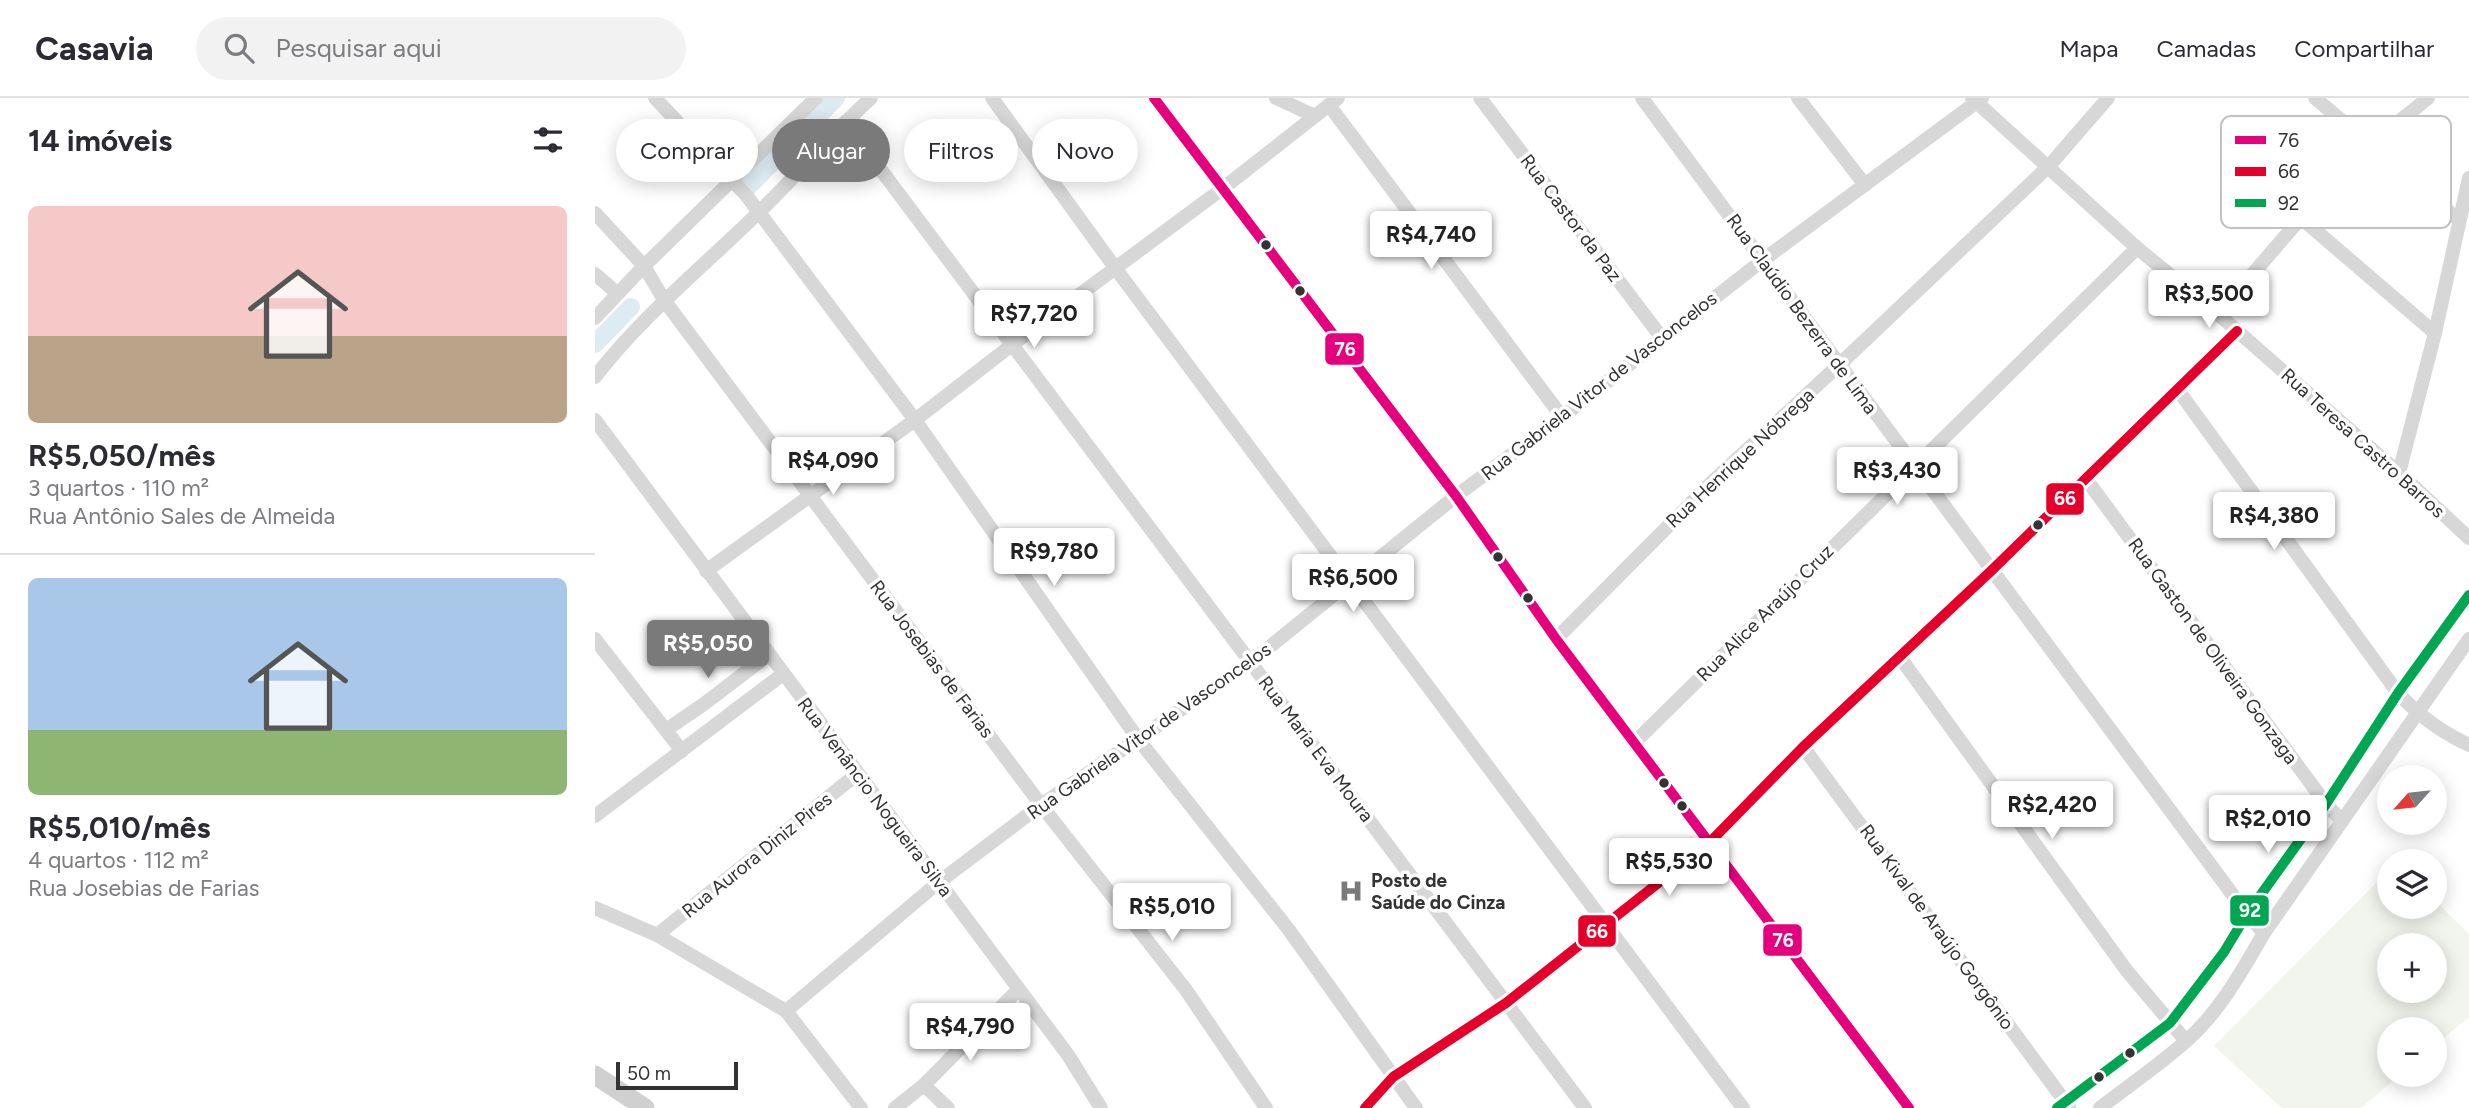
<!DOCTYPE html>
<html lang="pt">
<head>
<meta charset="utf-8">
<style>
	body { margin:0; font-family:Figtree,sans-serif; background:#f2f2f3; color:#2b2b33; height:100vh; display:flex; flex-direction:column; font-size:26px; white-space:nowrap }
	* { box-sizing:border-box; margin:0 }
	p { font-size:23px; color:#7c7c81 }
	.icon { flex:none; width:38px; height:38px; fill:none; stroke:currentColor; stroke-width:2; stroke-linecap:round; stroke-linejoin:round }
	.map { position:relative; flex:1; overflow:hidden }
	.sheet { display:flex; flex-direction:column; background:#fff; width:595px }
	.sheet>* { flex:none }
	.guide { position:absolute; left:21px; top:21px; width:665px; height:63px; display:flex; gap:14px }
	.needle { width:46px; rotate:243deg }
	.controls { position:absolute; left:1782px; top:667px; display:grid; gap:14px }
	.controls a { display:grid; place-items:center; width:70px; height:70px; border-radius:50%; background:#fff; box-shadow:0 4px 18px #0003; font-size:35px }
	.scale { position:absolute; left:21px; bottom:18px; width:122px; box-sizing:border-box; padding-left:7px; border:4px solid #333; border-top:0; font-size:19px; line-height:24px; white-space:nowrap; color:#333; -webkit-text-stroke:5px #fff; paint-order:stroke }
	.price { position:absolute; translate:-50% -60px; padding:0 16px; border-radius:7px; background:#fff; color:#222; font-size:23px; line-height:46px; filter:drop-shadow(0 2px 4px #0008) }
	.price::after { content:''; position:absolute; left:50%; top:42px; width:21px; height:16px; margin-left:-10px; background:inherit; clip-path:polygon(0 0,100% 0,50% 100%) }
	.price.active { background:#7a7a7a; color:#fff }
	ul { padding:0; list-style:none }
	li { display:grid; align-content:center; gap:14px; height:371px; padding:0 28px }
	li+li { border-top:2px solid #e1e1e2 }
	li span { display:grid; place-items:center; height:217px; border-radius:10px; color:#555 }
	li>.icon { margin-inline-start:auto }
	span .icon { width:126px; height:126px; fill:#fffc; stroke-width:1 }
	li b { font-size:30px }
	h2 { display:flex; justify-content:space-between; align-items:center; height:84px; padding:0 28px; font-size:30px }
	.pill { padding:0 24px; border-radius:32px; background:#fff; box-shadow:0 4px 18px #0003; font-size:24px; line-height:63px }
	.pill.active { background:#7a7a7a; color:#fff }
	header { display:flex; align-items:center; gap:42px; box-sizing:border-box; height:98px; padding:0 35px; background:#fff; border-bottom:2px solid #e1e1e2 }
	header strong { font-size:33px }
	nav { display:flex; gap:38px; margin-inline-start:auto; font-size:24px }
	.search { width:490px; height:63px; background:#f2f2f3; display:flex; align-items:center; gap:18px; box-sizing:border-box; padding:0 24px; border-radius:38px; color:#7c7c81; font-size:26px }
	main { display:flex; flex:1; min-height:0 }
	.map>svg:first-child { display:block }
	.park { fill:#f1f5ed; fill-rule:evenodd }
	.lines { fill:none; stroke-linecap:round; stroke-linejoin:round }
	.canal { stroke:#ddebf3; stroke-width:18 }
	.street { stroke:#d7d7d7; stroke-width:14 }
	.secondary { stroke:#d0d0d0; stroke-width:19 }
	.bus-1-casing { stroke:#fff; stroke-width:16 }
	.bus-2-casing { stroke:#fff; stroke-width:16 }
	.bus-3-casing { stroke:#fff; stroke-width:16 }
	.bus-1 { stroke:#e5007d; stroke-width:10 }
	.bus-2 { stroke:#e4002b; stroke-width:10 }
	.bus-3 { stroke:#00a651; stroke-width:10 }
	.bus-dot { fill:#333; stroke:#fff; stroke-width:2.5 }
	.labels { text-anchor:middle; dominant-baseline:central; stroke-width:7; stroke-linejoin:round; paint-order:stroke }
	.street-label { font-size:19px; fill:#333; stroke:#fff }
	.poi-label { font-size:19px; font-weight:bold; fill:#333; stroke:#fff; text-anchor:start }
	.key { fill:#fff; stroke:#c2c2c2; stroke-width:2 }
	.key-label { font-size:19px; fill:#333 }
	.line-badge { stroke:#fff; stroke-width:2.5 }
	.badge-label { font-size:19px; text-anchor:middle; font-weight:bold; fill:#fff }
</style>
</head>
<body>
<header>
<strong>Casavia</strong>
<div class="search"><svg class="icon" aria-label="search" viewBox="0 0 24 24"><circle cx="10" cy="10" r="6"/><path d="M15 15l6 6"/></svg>Pesquisar aqui</div>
<nav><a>Mapa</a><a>Camadas</a><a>Compartilhar</a></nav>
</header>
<main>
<section class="sheet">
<h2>14 imóveis<svg class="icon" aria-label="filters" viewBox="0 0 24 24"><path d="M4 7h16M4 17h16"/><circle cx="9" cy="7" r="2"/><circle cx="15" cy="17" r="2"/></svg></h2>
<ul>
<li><span style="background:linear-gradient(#f6c9c9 60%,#b9a48a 0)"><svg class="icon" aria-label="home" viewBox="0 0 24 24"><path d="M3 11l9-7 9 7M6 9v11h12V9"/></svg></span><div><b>R$5,050/mês</b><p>3 quartos · 110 m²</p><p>Rua Antônio Sales de Almeida</p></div></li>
<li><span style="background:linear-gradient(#a9c7e8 70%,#8fb573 0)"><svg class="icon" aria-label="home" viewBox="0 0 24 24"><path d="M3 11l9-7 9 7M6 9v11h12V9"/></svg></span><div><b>R$5,010/mês</b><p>4 quartos · 112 m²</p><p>Rua Josebias de Farias</p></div></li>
</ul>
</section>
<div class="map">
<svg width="1874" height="1010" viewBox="0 0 1874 1010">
	<rect width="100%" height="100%" fill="#fff"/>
	<path class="park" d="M1794 772V808H1839V802L1874 836V919L1839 948V931H1794V976L1805 977 1766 1010H1687L1619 948ZM1794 847H1839V892H1794Z"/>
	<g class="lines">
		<g class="canal">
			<polyline points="150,92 241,0"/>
			<polyline points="0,246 36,209"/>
		</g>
		<g class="street">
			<polyline points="60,0 151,97 320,322 543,641 694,832 821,1010"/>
			<polyline points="397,0 521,171 1148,1010"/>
			<polyline points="559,0 861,398 961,541 1314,1010"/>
			<polyline points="681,0 720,18"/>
			<polyline points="885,0 1067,240"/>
			<polyline points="1047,0 1652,816 1669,835"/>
			<polyline points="1203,0 1270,87"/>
			<polyline points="1377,0 1542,150 1623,216 1804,375 1874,440"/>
			<polyline points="1720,0 1864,122"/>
			<polyline points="734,7 967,319"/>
			<polyline points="250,24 990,1010"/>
			<polyline points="0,115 49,168 69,202 446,707 591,892 671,1010"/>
			<polyline points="1706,120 1840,235"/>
			<polyline points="0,176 22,195"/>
			<polyline points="1623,216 1706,120 1774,48 1833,0"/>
			<polyline points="0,220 49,168 221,0"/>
			<path d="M0 279C48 217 107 170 163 115 202 78 236 36 276 0"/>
			<path d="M1583 292 1803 595C1824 618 1846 634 1874 647"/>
			<polyline points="0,322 473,957 506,1010"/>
			<polyline points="1804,375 1840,235 1874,80"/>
			<polyline points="1491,381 1731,706 1747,723"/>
			<polyline points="111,473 320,322 418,246 627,91 743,0"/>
			<polyline points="0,541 87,653"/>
			<polyline points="961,541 1115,386 1245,266 1454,68 1513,0"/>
			<polyline points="1304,558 1532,873 1591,943"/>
			<polyline points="71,632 109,606 173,557"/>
			<polyline points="1039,645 1542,150"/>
			<polyline points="1208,649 1474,1009"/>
			<polyline points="0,718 188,576"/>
			<polyline points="0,810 62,837 191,913 266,1010"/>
			<polyline points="62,837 262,676"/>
			<polyline points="191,913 344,784 446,707 656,564 861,398 967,319 1168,162 1387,0"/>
			<polyline points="329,987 353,1010"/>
			<polyline points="300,1010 329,987 423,892"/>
			<polyline points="770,1010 798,979 911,905 1114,745 1208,649 1396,473 1642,233"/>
			<polyline points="1462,1010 1575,925 1629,854 1652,816 1731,706 1803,595 1874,497"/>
			<path d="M1505 1010C1533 988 1563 968 1590 944 1624 915 1647 873 1669 835L1874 541"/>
		</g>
		<polyline class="secondary" points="0,977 50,1010"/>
		<g class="bus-1-casing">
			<polyline id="bus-1" points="559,0 861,398 961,541 1314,1010"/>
		</g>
		<g class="bus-2-casing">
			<polyline id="bus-2" points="770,1010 798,979 911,905 1114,745 1208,649 1396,473 1642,233"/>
		</g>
		<g class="bus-3-casing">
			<polyline id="bus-3" points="1462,1010 1575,925 1629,854 1652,816 1731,706 1803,595 1874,497"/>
		</g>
		<use href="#bus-1" class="bus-1"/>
		<use href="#bus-2" class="bus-2"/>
		<use href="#bus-3" class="bus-3"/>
	</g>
	<defs>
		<g id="hospital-bare" transform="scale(1.89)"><path d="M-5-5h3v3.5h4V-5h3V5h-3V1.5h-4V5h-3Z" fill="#7a7a7a" stroke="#fff" stroke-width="2.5" paint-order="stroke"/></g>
	</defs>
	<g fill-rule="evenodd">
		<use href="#hospital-bare" x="756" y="793"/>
	</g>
	<g class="bus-dot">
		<circle cx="671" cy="147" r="6"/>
		<circle cx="705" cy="193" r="6"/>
		<circle cx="1443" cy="427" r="6"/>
		<circle cx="903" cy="459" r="6"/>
		<circle cx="933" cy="500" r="6"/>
		<circle cx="1069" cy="685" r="6"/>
		<circle cx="1087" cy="708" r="6"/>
		<circle cx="1535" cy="955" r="6"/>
		<circle cx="1504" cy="979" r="6"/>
	</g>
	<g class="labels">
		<g class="street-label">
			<text transform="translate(976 120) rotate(53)">Rua Castor da Paz</text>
			<text transform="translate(1207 216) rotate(54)">Rua Claúdio Bezerra de Lima</text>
			<text transform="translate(1004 288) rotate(-38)">Rua Gabriela Vitor de Vasconcelos</text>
			<text transform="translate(1768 345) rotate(42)">Rua Teresa Castro Barros</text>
			<text transform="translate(1145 360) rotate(-43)">Rua Henrique Nóbrega</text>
			<text transform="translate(1170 515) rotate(-45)">Rua Alice Araújo Cruz</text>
			<text transform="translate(1618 553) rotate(54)">Rua Gaston de Oliveira Gonzaga</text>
			<text transform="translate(337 561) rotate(53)">Rua Josebias de Farias</text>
			<text transform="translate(554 633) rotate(-35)">Rua Gabriela Vitor de Vasconcelos</text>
			<text transform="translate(721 651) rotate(53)">Rua Maria Eva Moura</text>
			<text transform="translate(280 699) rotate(53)">Rua Venâncio Nogueira Silva</text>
			<text transform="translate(162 757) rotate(-39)">Rua Aurora Diniz Pires</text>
			<text transform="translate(1342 829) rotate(54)">Rua Kival de Araújo Gorgônio</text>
		</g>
		<g class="poi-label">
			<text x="776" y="782">Posto de<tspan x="776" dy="22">Saúde do Cinza</tspan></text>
		</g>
	</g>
	<rect x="1626" y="18" width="230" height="112" rx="10" class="key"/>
	<rect x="1640" y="38" width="31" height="8" fill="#e5007d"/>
	<rect x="1640" y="69" width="31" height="9" fill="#e4002b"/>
	<rect x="1640" y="101" width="31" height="8" fill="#00a651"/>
	<g class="key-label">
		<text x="1683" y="49">76</text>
		<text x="1683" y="80">66</text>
		<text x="1683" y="112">92</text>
	</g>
	<g class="line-badge">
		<rect x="729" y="234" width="41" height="34" rx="7" fill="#e5007d"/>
		<rect x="1450" y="384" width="40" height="34" rx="7" fill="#e4002b"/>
		<rect x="1634" y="796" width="41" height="33" rx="7" fill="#00a651"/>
		<rect x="982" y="816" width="40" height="34" rx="7" fill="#e4002b"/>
		<rect x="1167" y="825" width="41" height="34" rx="7" fill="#e5007d"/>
	</g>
	<g class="badge-label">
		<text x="750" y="258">76</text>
		<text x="1470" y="407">66</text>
		<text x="1655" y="819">92</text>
		<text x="1002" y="840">66</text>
		<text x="1188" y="849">76</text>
	</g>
</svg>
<div class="controls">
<a><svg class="needle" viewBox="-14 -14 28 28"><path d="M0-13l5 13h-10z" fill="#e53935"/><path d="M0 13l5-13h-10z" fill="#7c7c81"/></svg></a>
<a><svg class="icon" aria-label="layers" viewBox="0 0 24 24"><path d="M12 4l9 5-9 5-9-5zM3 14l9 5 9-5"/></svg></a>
<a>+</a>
<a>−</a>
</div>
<div class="scale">50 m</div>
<b class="price" style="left:836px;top:173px">R$4,740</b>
<b class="price" style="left:1614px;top:232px">R$3,500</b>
<b class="price" style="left:439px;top:252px">R$7,720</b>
<b class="price" style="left:238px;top:399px">R$4,090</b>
<b class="price" style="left:1302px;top:409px">R$3,430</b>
<b class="price" style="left:1679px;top:454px">R$4,380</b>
<b class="price" style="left:459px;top:490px">R$9,780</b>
<b class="price" style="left:758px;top:516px">R$6,500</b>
<b class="price active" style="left:113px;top:582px">R$5,050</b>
<b class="price" style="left:1457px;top:743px">R$2,420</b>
<b class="price" style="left:1673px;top:757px">R$2,010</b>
<b class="price" style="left:1074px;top:800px">R$5,530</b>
<b class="price" style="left:577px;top:845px">R$5,010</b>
<b class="price" style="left:375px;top:965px">R$4,790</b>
<div class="guide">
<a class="pill">Comprar</a>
<a class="pill active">Alugar</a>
<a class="pill">Filtros</a>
<a class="pill">Novo</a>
</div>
</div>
</main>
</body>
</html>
